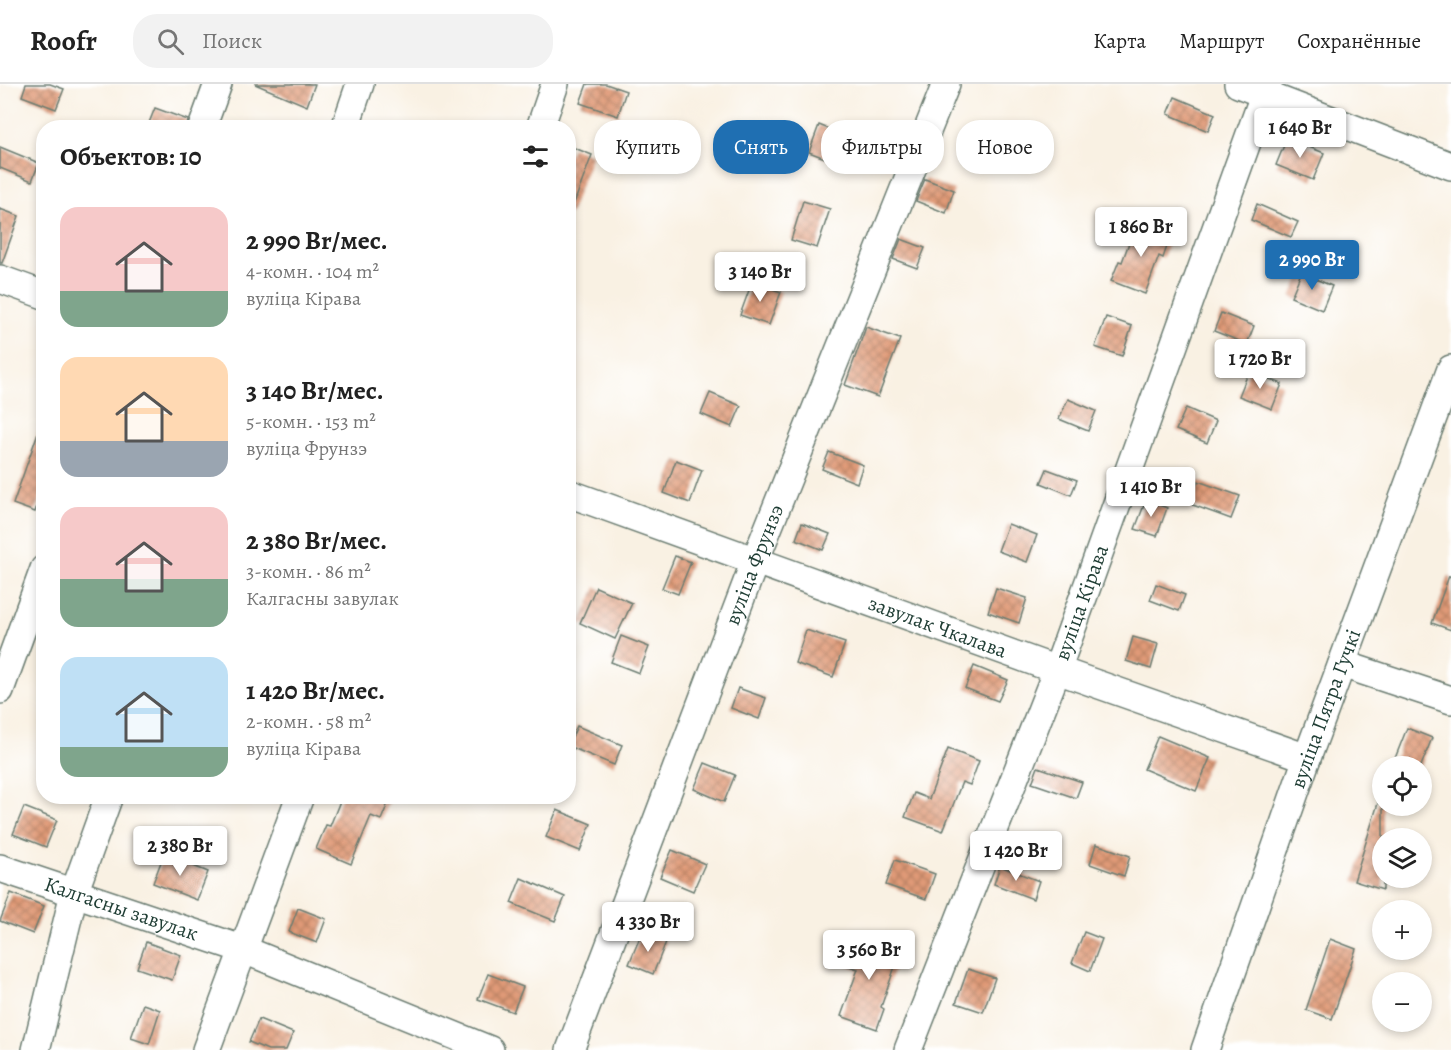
<!DOCTYPE html>
<html lang="ru">
<head>
<meta charset="utf-8">
<style>
	body { margin:0; font-family:Alegreya,serif; background:#f2f2f2; color:#222; height:100vh; display:flex; flex-direction:column; font-size:22px; white-space:nowrap }
	* { box-sizing:border-box; margin:0 }
	p { font-size:20px; color:#767676 }
	.icon { flex:none; width:33px; height:33px; fill:none; stroke:currentColor; stroke-width:2; stroke-linecap:round; stroke-linejoin:round }
	.map { position:relative; flex:1; overflow:hidden }
	.side { position:absolute; left:36px; top:36px; width:540px; height:684px; display:flex; flex-direction:column; background:#fff; border-radius:24px; box-shadow:0 3px 9px #0003 }
	.side>* { flex:none }
	.top-card { position:absolute; left:594px; top:36px; width:570px; height:54px; display:flex; gap:12px }
	.buttons { position:absolute; left:1372px; top:672px; display:grid; gap:12px }
	.buttons a { display:grid; place-items:center; width:60px; height:60px; border-radius:50%; background:#fff; box-shadow:0 3px 9px #0003; font-size:30px }
	.price { position:absolute; translate:-50% -51px; padding:0 14px; border-radius:6px; background:#fff; color:#222; font-size:20px; line-height:39px; filter:drop-shadow(0 2px 3px #0008) }
	.price::after { content:''; position:absolute; left:50%; top:36px; width:18px; height:14px; margin-left:-9px; background:inherit; clip-path:polygon(0 0,100% 0,50% 100%) }
	.price.active { background:#1f6fb2; color:#fff }
	ul { padding:0; list-style:none }
	li { display:flex; align-items:center; gap:18px; height:150px; padding:0 24px }
	li span { display:grid; place-items:center; flex:none; width:168px; height:120px; border-radius:18px; color:#555 }
	li>.icon { margin-inline-start:auto }
	span .icon { width:72px; height:72px; fill:#fffc; stroke-width:1 }
	li b { font-size:26px }
	h2 { display:flex; justify-content:space-between; align-items:center; height:72px; padding:0 24px; font-size:26px }
	.pill { padding:0 21px; border-radius:24px; background:#fff; box-shadow:0 3px 9px #0003; font-size:21px; line-height:54px }
	.pill.active { background:#1f6fb2; color:#fff }
	header { display:flex; align-items:center; gap:36px; box-sizing:border-box; height:84px; padding:0 30px; background:#fff; border-bottom:2px solid #e0e0e0 }
	header strong { font-size:28px }
	nav { display:flex; gap:33px; margin-inline-start:auto; font-size:21px }
	.search { width:420px; height:54px; background:#f2f2f2; display:flex; align-items:center; gap:15px; box-sizing:border-box; padding:0 21px; border-radius:24px; color:#767676; font-size:22px }
	.map>svg:first-child { display:block }
	.building { fill:url(#building-cross-hatch) }
	.lines { fill:none; stroke-linecap:round; stroke-linejoin:round }
	.minor-casing { stroke:#6b7c71; stroke-width:30 }
	.minor { stroke:#fff; stroke-width:27 }
	.labels { text-anchor:middle; dominant-baseline:central; stroke-width:4.5; stroke-linejoin:round; paint-order:stroke }
	.street-label { font-size:21px; fill:#1f3d34; stroke:#fff }
</style>
</head>
<body>
<header>
<strong>Roofr</strong>
<div class="search"><svg class="icon" aria-label="search" viewBox="0 0 24 24"><circle cx="10" cy="10" r="6"/><path d="M15 15l6 6"/></svg>Поиск</div>
<nav><a>Карта</a><a>Маршрут</a><a>Сохранённые</a></nav>
</header>
<div class="map">
<svg width="1451" height="966" viewBox="0 0 1451 966">
	<defs>
		<pattern id="building-cross-hatch" width="8" height="8" patternUnits="userSpaceOnUse" patternTransform="scale(1.5)"><rect width="8" height="8" fill="#e09a77"/><path d="M0 0l8 8M0 8l8-8" fill="none" stroke="#b57f62"/></pattern>
	</defs>
	<rect width="100%" height="100%" fill="#fff"/>
	<filter id="ink" filterUnits="userSpaceOnUse"><feTurbulence type="fractalNoise" baseFrequency=".0167" numOctaves="2"/><feDisplacementMap in="SourceGraphic" scale="12" xChannelSelector="R" yChannelSelector="G"/><feConvolveMatrix kernelMatrix="1 2 1 2 8 2 1 2 1" color-interpolation-filters="sRGB"/></filter>
	<filter id="wash" filterUnits="userSpaceOnUse"><feTurbulence type="fractalNoise" baseFrequency=".008" numOctaves="4" result="noise"/><feDisplacementMap in="SourceGraphic" scale="24" xChannelSelector="R" yChannelSelector="G"/><feGaussianBlur stdDeviation="1.35" result="paint"/><feColorMatrix in="noise" values="0 0 0 0 0 0 0 0 0 0 0 0 0 0 0 0 0 1.4 0 .05"/><feComposite in="paint" operator="in"/></filter>
	<g filter="url(#wash)">
		<rect width="100%" height="100%" fill="#f9f1e3"/>
		<g id="blocks">
			<g class="building">
				<polygon points="26,0 50,0 64,5 56,25 22,12"/>
				<polygon points="255,0 315,0 307,22"/>
				<polygon points="587,0 606,0 626,7 618,32 580,19"/>
				<polygon points="1175,13 1215,30 1208,47 1168,30"/>
				<polygon points="155,24 188,36 187,44 147,44"/>
				<polygon points="819,41 853,55 843,81 809,68"/>
				<polygon points="1287,54 1324,69 1313,96 1276,81"/>
				<polygon points="0,63 39,79 32,97 0,84"/>
				<polygon points="572,63 592,71 570,130 568,129 568,73"/>
				<polygon points="925,95 954,106 946,129 916,117"/>
				<polygon points="803,117 830,125 817,164 791,156"/>
				<polygon points="1257,120 1298,138 1291,153 1251,136"/>
				<polygon points="0,125 19,132 2,179 0,179"/>
				<polygon points="1137,137 1171,151 1163,174 1159,172 1145,210 1111,197 1119,177 1122,178"/>
				<polygon points="901,155 925,164 917,184 893,175"/>
				<polygon points="1301,189 1332,202 1322,226 1291,213"/>
				<polygon points="752,198 781,208 769,241 740,231"/>
				<polygon points="1221,229 1254,242 1247,260 1214,247"/>
				<polygon points="1106,233 1132,242 1122,272 1095,263"/>
				<polygon points="866,243 900,255 878,313 845,301"/>
				<polygon points="1249,287 1282,300 1272,325 1239,312"/>
				<polygon points="710,309 741,322 732,343 701,330"/>
				<polygon points="1068,315 1096,327 1088,347 1059,335"/>
				<polygon points="1186,324 1216,337 1207,359 1176,346"/>
				<polygon points="41,340 44,340 44,403 35,428 13,420"/>
				<polygon points="829,368 863,381 857,399 822,385"/>
				<polygon points="676,376 702,386 690,419 664,409"/>
				<polygon points="1047,385 1077,396 1071,411 1041,399"/>
				<polygon points="1198,397 1240,412 1231,435 1190,420"/>
				<polygon points="1146,416 1167,424 1157,452 1135,445"/>
				<polygon points="802,439 830,450 823,466 796,455"/>
				<polygon points="1008,440 1037,451 1027,478 998,467"/>
				<polygon points="675,472 691,478 678,510 662,504"/>
				<polygon points="1449,492 1451,492 1451,546 1432,539"/>
				<polygon points="1156,500 1185,511 1179,527 1150,516"/>
				<polygon points="596,503 632,519 615,555 580,539"/>
				<polygon points="996,504 1027,514 1019,539 988,528"/>
				<polygon points="806,546 845,559 833,593 795,579"/>
				<polygon points="621,552 649,563 639,589 611,578"/>
				<polygon points="1133,553 1158,560 1151,585 1126,577"/>
				<polygon points="974,582 1008,596 998,617 965,604"/>
				<polygon points="738,604 766,614 759,635 731,624"/>
				<polygon points="577,642 622,661 614,681 568,662"/>
				<polygon points="1407,644 1432,654 1421,682 1392,682"/>
				<polygon points="1158,652 1210,674 1196,707 1144,685"/>
				<polygon points="948,665 979,677 970,701 962,698 943,747 905,733 914,709 929,715"/>
				<polygon points="705,679 735,691 724,718 694,705"/>
				<polygon points="1038,683 1082,698 1076,714 1032,699"/>
				<polygon points="342,712 391,712 381,736 371,732 351,780 316,765 326,741 330,742"/>
				<polygon points="1379,716 1383,717 1383,806 1354,797"/>
				<polygon points="24,723 57,736 46,763 13,750"/>
				<polygon points="557,726 591,740 580,767 546,753"/>
				<polygon points="1096,760 1130,772 1124,792 1090,780"/>
				<polygon points="672,766 705,780 693,807 660,793"/>
				<polygon points="164,770 208,788 197,816 153,799"/>
				<polygon points="895,776 935,790 926,815 886,801"/>
				<polygon points="1000,782 1039,797 1033,815 994,800"/>
				<polygon points="521,794 565,813 555,837 511,819"/>
				<polygon points="11,809 44,822 33,850 0,837"/>
				<polygon points="298,824 326,835 317,859 289,848"/>
				<polygon points="642,848 666,858 653,890 629,880"/>
				<polygon points="1084,848 1102,855 1090,887 1072,879"/>
				<polygon points="856,852 900,868 881,923 884,925 877,945 841,932 858,885 846,881"/>
				<polygon points="1330,855 1356,865 1332,935 1306,926"/>
				<polygon points="146,858 181,871 172,896 137,884"/>
				<polygon points="968,885 995,894 983,928 956,919"/>
				<polygon points="488,890 523,903 513,928 478,915"/>
				<polygon points="143,920 160,926 149,960 131,954"/>
				<polygon points="259,935 293,949 286,966 268,966 249,958"/>
			</g>
		</g>
	</g>
	<g filter="url(#ink)">
		<use href="#blocks" fill-opacity="0" stroke="#6b7c71" stroke-width="1.5"/>
		<g class="lines">
			<g class="minor-casing">
				<g id="minor">
					<polyline points="1238,0 1451,82"/>
					<polyline points="202,44 218,0"/>
					<polyline points="345,44 360,0"/>
					<polyline points="540,44 555,0"/>
					<polyline points="0,195 44,211"/>
					<path id="s1" d="M568 409 1057 586 1307 674"/>
					<polyline points="1342,580 1451,616"/>
					<polyline points="0,606 44,485"/>
					<path id="s2" d="M0 784 242 865 490 966"/>
					<polyline points="36,966 74,809 109,712"/>
					<polyline points="206,966 300,712"/>
					<path id="s3" d="M570 966 755 477 946 0"/>
					<path id="s4" d="M908 966 1057 586 1268 0"/>
					<path id="s5" d="M1205 966 1307 674 1451 285"/>
				</g>
			</g>
			<use href="#minor" class="minor"/>
		</g>
	</g>
	<g class="labels">
		<g class="street-label">
			<text stroke="none"><textPath href="#s3" startOffset="519">вуліца Фрунзэ</textPath></text>
			<text stroke="none"><textPath href="#s4" startOffset="480">вуліца Кірава</textPath></text>
			<text stroke="none"><textPath href="#s1" startOffset="393">завулак Чкалава</textPath></text>
			<text stroke="none"><textPath href="#s5" startOffset="362">вуліца Пятра Гучкі</textPath></text>
			<text stroke="none"><textPath href="#s2" startOffset="128">Калгасны завулак</textPath></text>
		</g>
	</g>
</svg>
<div class="buttons">
<a><svg class="icon" aria-label="locate" viewBox="0 0 24 24"><circle cx="12" cy="12" r="6"/><path d="M12 2v4M12 18v4M2 12h4M18 12h4"/></svg></a>
<a><svg class="icon" aria-label="layers" viewBox="0 0 24 24"><path d="M12 4l9 5-9 5-9-5zM3 14l9 5 9-5"/></svg></a>
<a>+</a>
<a>−</a>
</div>
<b class="price" style="left:1300px;top:75px">1 640 Br</b>
<b class="price" style="left:1141px;top:174px">1 860 Br</b>
<b class="price active" style="left:1312px;top:207px">2 990 Br</b>
<b class="price" style="left:760px;top:219px">3 140 Br</b>
<b class="price" style="left:1260px;top:306px">1 720 Br</b>
<b class="price" style="left:1151px;top:434px">1 410 Br</b>
<b class="price" style="left:180px;top:793px">2 380 Br</b>
<b class="price" style="left:1016px;top:798px">1 420 Br</b>
<b class="price" style="left:648px;top:869px">4 330 Br</b>
<b class="price" style="left:869px;top:897px">3 560 Br</b>
<div class="top-card">
<a class="pill">Купить</a>
<a class="pill active">Снять</a>
<a class="pill">Фильтры</a>
<a class="pill">Новое</a>
</div>
<section class="side">
<h2>Объектов: 10<svg class="icon" aria-label="filters" viewBox="0 0 24 24"><path d="M4 7h16M4 17h16"/><circle cx="9" cy="7" r="2"/><circle cx="15" cy="17" r="2"/></svg></h2>
<ul>
<li><span style="background:linear-gradient(#f6c9c9 70%,#7fa58c 0)"><svg class="icon" aria-label="home" viewBox="0 0 24 24"><path d="M3 11l9-7 9 7M6 9v11h12V9"/></svg></span><div><b>2 990 Br/мес.</b><p>4-комн. · 104 m²</p><p>вуліца Кірава</p></div></li>
<li><span style="background:linear-gradient(#ffd9b3 70%,#9aa5b1 0)"><svg class="icon" aria-label="home" viewBox="0 0 24 24"><path d="M3 11l9-7 9 7M6 9v11h12V9"/></svg></span><div><b>3 140 Br/мес.</b><p>5-комн. · 153 m²</p><p>вуліца Фрунзэ</p></div></li>
<li><span style="background:linear-gradient(#f6c9c9 60%,#7fa58c 0)"><svg class="icon" aria-label="home" viewBox="0 0 24 24"><path d="M3 11l9-7 9 7M6 9v11h12V9"/></svg></span><div><b>2 380 Br/мес.</b><p>3-комн. · 86 m²</p><p>Калгасны завулак</p></div></li>
<li><span style="background:linear-gradient(#bfe0f5 75%,#7fa58c 0)"><svg class="icon" aria-label="home" viewBox="0 0 24 24"><path d="M3 11l9-7 9 7M6 9v11h12V9"/></svg></span><div><b>1 420 Br/мес.</b><p>2-комн. · 58 m²</p><p>вуліца Кірава</p></div></li>
</ul>
</section>
</div>
</body>
</html>
